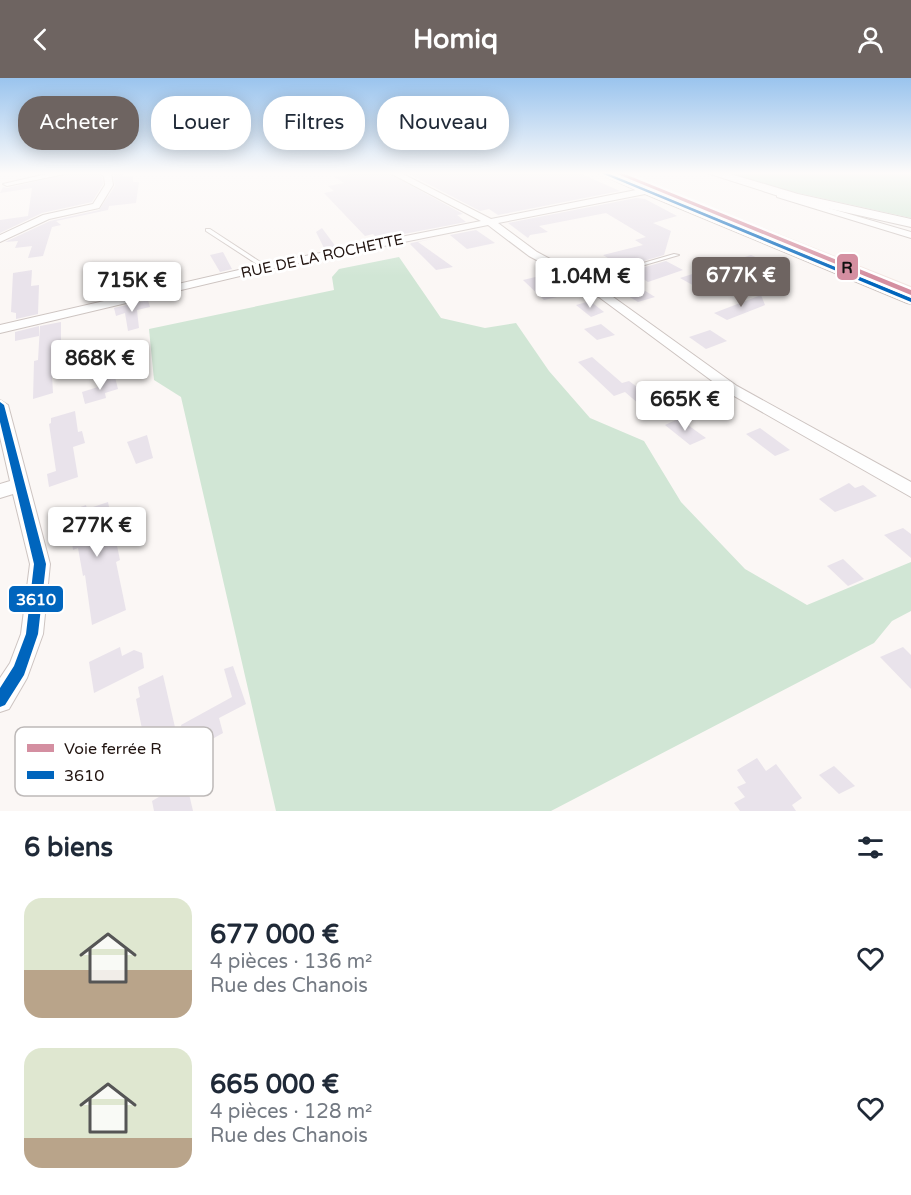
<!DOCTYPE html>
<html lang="fr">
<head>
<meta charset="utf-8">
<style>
	body { margin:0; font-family:"Varela Round",sans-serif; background:#f6f6f7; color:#1f2937; height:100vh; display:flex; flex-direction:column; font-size:22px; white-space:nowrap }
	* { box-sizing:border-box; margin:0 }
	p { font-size:20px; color:#747a83 }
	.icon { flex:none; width:33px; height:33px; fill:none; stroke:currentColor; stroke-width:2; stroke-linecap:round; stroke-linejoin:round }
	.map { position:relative; height:733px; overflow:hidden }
	.panel { display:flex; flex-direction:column; background:#fff; flex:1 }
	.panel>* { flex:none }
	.banner { position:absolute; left:18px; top:18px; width:600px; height:54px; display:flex; gap:12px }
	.price { position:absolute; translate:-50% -51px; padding:0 14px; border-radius:6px; background:#fff; color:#222; font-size:20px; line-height:39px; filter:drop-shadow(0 2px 3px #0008) }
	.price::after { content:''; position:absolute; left:50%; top:36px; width:18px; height:14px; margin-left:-9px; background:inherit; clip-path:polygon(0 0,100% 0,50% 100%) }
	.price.current { background:#6e6461; color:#fff }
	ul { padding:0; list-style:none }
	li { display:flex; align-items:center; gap:18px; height:150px; padding:0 24px }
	li span { display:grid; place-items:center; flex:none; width:168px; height:120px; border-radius:18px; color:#555 }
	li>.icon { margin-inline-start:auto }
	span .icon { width:72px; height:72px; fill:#fffc; stroke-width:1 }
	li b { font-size:26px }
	h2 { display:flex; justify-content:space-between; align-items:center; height:72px; padding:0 24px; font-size:26px }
	.tag { padding:0 21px; border-radius:24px; background:#fff; box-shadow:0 3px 15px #0003; font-size:21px; line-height:54px }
	.tag.current { background:#6e6461; color:#fff }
	header { display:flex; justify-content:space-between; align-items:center; height:78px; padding:0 24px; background:#6e6461; color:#fff; font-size:27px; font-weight:700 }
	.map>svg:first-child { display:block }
	.built { fill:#f3e6e2 }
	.green { fill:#d1e6d5 }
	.building { fill:#e9e3eb }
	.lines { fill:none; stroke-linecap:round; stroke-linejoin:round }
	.lane-casing { stroke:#cdc4c1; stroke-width:2 }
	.street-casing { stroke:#cdc4c1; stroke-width:2 }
	.secondary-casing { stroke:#cdc4c1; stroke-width:2 }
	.lane { fill:#fefefe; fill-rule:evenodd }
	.street { fill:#fefefe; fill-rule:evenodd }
	.secondary { fill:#fefefe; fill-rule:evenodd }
	.bus-1-casing { stroke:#fff; stroke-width:5 }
	.bus-1 { fill:#0065bd; fill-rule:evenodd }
	.rail-1-casing { stroke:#fff; stroke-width:5 }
	.rail-1 { fill:#d48fa1; fill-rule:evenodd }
	.labels { text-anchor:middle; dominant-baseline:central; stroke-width:6; stroke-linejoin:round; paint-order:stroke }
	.far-street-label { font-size:15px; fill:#221511; stroke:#fff }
	.key { fill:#fff; stroke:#bdb9b8; stroke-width:1.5 }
	.key-label { font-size:16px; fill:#221511 }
	.line-badge { stroke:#fff; stroke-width:2 }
	.badge-label { font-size:16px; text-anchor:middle; font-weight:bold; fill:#fff }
	.pale-badge-label { font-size:16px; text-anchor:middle; font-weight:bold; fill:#111 }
</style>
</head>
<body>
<header><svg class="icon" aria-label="back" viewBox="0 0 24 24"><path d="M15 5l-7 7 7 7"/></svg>Homiq<svg class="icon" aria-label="person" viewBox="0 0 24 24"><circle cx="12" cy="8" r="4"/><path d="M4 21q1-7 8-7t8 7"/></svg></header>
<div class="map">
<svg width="911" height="733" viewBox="0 0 911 733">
	<rect width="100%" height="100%" fill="#fbf7f5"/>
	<polygon class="built" points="606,95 626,95 911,208 911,218"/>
	<g class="green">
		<polygon points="727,95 911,95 911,140 780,111"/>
		<polygon points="399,179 441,240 485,250 516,245 549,293 590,340 644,363 681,424 745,491 807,527 911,484 911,533 892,543 874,565 551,733 276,733 181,319 154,302 149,251 334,212 332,199 339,191"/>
	</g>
	<g class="building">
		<polygon points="71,95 97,95 102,99 103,106 92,124 42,135 0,155 0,142 28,138 32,110 0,115 3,109 7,110"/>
		<polygon points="113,95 122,95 123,99 133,98 133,104 139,104 136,125 109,128 108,132 56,143 61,147 52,149 43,178 28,180 32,168 15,170 18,163 5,164 50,143 99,132 115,108"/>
		<polygon points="358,95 388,95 463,136 457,137 466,144 378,161 373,156 365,158 324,115 334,113 328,108 344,105 335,99"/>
		<polygon points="407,95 579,95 620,113 498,137 489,131 480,133"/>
		<polygon points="636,120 645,121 677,138 653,145 671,153 664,177 623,189 603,177 643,167 635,162 646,159 606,135 539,148 548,154 530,157 528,160 508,145"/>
		<polygon points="322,150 336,169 325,172 316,154"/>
		<polygon points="476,152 495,165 467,171 450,157"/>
		<polygon points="436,160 418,164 453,189 436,192 410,166 411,165"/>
		<polygon points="223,174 232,191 220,194 210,177"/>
		<polygon points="751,177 789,194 759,204 749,199 705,214 680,200"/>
		<polygon points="666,183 683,192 648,204 631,193"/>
		<polygon points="168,187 175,204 155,209 149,192"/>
		<polygon points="32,192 31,208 39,207 38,236 16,241 16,235 11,234 13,195"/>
		<polygon points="548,196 570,216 544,222 523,202"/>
		<polygon points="626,201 655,219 638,224 610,207"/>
		<polygon points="761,217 765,227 727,242 714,235"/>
		<polygon points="148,222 150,229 137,232 139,250 128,253 125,235 116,238 114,230"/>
		<polygon points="590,223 604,234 591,239 576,227"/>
		<polygon points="61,244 61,291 52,298 53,315 33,321 34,283 38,282 40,248"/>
		<polygon points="601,246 615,257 597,262 584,251"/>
		<polygon points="39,248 39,258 15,263 15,254"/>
		<polygon points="710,252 727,263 706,271 689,259"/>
		<polygon points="592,279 622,305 629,303 652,320 639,326 625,314 614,318 578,284"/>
		<polygon points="115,299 118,311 105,315 106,320 85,326 82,314 98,309 103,301"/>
		<polygon points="75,333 78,354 82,353 85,365 73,369 78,399 49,409 47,396 56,393 49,346 51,345 51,340"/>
		<polygon points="680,340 692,350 706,360 690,367 665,347"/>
		<polygon points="760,350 790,372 775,378 746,356"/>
		<polygon points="147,357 153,380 136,386 127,364"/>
		<polygon points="849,405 855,410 863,407 877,418 835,434 819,421"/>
		<polygon points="108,424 120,482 116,484 126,532 92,547 85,497 83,498 78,470 73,472 70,448 61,451 59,437 86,427 87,431"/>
		<polygon points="903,450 911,456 911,480 884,457"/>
		<polygon points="843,481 864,501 848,508 827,488"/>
		<polygon points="120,569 122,578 134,572 142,575 144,590 94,615 89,584"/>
		<polygon points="903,569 911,577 911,611 880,579"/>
		<polygon points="233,588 246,626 219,640 223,655 187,675 181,647 232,619 224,591"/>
		<polygon points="163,597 177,658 168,672 157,678 133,672 145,666 136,621 140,619 138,609"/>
		<polygon points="757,680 766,693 776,686 802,720 792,727 796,733 740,733 734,725 745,719 737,709 746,705 737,692"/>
		<polygon points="834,688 855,708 839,716 819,697"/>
		<polygon points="186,703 193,733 154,733 152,723"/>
	</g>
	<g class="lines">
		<g class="lane-casing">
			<g id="lane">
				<polygon points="206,151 210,151 268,189 263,190 206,153"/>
				<polygon points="674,176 679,177 586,204 581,203"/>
			</g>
		</g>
		<g class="street-casing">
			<g id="street">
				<polygon points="51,95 69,95 7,108 3,106"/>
				<polygon points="99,95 111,95 113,107 99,130 49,141 0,164 0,157 43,137 93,126 105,107 104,98"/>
				<polygon points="390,95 401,95 491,141 636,112 598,95 610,95 911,218 911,226 907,225 645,116 498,145 537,174 588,201 737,308 911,404 911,419 727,314 580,205 529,178 488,147 265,192 0,255 0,247 265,186 481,143"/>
				<polygon points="777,115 911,154 911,160 777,119"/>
				<polygon points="0,322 8,327 50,486 43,556 27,600 9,631 0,634 0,600 10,585 21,556 30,486 13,416 0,420 0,406 10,403 0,359"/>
			</g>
		</g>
		<g class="secondary-casing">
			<polygon id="secondary" points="707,95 727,95 798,116 911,141 911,149 791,122"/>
		</g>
		<use href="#lane" class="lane"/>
		<use href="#street" class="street"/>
		<use href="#secondary" class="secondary"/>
		<g class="bus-1-casing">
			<g id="bus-1">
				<polygon points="601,95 607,95 911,220 911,224"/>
				<polygon points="0,324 4,327 46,486 38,556 24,597 5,627 0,629 0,610 14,588 26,556 34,486 0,344"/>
			</g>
		</g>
		<use href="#bus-1" class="bus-1"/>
		<g class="rail-1-casing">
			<polygon id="rail-1" points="615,95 622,95 911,212 911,217"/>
		</g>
		<use href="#rail-1" class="rail-1"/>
	</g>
	<linearGradient id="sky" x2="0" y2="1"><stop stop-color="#9ac4ee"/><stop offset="0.48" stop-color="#fdfbfa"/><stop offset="1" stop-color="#fdfbfa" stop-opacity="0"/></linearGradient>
	<rect width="911" height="198" fill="url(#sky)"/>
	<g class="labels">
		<g class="far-street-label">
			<text transform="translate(322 178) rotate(-12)">RUE DE LA ROCHETTE</text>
		</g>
	</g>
	<rect x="15" y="649" width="198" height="69" rx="9" class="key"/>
	<rect x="27" y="666" width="27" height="8" fill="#d48fa1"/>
	<rect x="27" y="693" width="27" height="8" fill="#0065bd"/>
	<g class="key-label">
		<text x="64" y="676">Voie ferrée R</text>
		<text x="64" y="703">3610</text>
	</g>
	<g class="line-badge">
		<rect x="836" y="175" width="23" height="28" rx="6" fill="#d48fa1"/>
		<rect x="8" y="507" width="56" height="28" rx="6" fill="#0065bd"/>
	</g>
	<g class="badge-label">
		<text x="36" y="527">3610</text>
	</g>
	<g class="pale-badge-label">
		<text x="847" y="195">R</text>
	</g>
</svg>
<b class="price current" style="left:741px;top:230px">677K €</b>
<b class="price" style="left:590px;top:231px">1.04M €</b>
<b class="price" style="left:132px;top:235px">715K €</b>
<b class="price" style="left:100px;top:313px">868K €</b>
<b class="price" style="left:685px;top:354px">665K €</b>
<b class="price" style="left:97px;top:480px">277K €</b>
<div class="banner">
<a class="tag current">Acheter</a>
<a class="tag">Louer</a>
<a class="tag">Filtres</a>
<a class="tag">Nouveau</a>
</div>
</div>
<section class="panel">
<h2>6 biens<svg class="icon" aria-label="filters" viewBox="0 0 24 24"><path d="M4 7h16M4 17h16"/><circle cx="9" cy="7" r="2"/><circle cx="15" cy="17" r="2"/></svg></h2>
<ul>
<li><span style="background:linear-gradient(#dfe7d0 60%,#b9a48a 0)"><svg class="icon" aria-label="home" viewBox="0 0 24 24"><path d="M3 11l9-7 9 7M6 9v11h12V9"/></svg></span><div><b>677 000 €</b><p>4 pièces · 136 m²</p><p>Rue des Chanois</p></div><svg class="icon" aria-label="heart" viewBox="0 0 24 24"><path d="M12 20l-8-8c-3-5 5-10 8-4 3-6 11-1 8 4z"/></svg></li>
<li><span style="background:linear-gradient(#dfe7d0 75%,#b9a48a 0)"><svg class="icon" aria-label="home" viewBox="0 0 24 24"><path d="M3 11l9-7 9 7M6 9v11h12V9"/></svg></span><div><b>665 000 €</b><p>4 pièces · 128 m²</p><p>Rue des Chanois</p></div><svg class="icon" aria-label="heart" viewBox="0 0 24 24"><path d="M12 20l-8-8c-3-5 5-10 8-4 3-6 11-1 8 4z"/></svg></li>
</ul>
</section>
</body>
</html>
